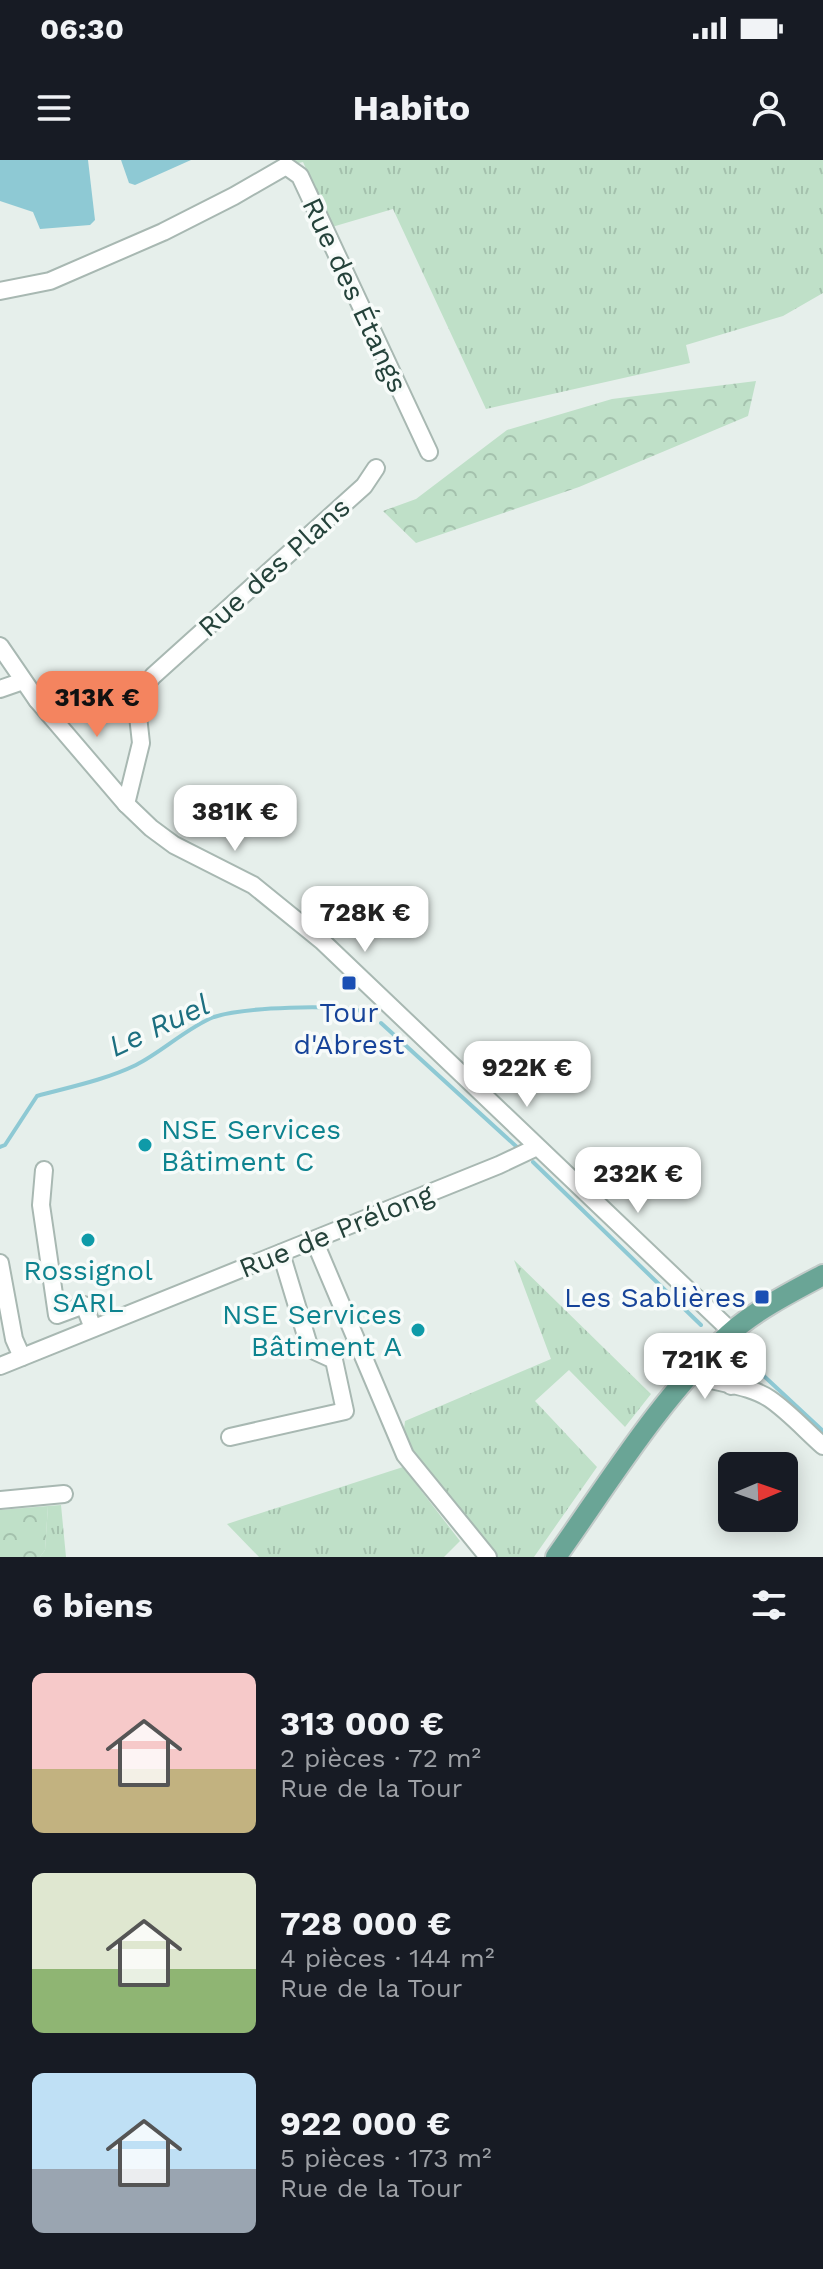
<!DOCTYPE html>
<html lang="fr">
<head>
<meta charset="utf-8">
<style>
	body { margin:0; font-family:"Work Sans",sans-serif; background:#20242c; color:#f1f3f6; height:100vh; display:flex; flex-direction:column; font-size:30px; white-space:nowrap }
	* { box-sizing:border-box; margin:0 }
	p { font-size:26px; color:#9ea1a6 }
	.icon { flex:none; width:44px; height:44px; fill:none; stroke:currentColor; stroke-width:2; stroke-linecap:round; stroke-linejoin:round }
	.map { position:relative; height:1397px; overflow:hidden }
	.panel { display:flex; flex-direction:column; background:#171b24; flex:1 }
	.panel>* { flex:none }
	.needle { width:52px; rotate:88deg }
	.fabs { position:absolute; left:718px; top:1292px; display:grid; gap:16px }
	.fabs a { display:grid; place-items:center; width:80px; height:80px; border-radius:12px; background:#171b24; box-shadow:0 4px 20px #0003; font-size:40px }
	.price { position:absolute; translate:-50% -68px; padding:0 18px; border-radius:16px; background:#fff; color:#222; font-size:26px; line-height:52px; filter:drop-shadow(0 2px 4px #0008) }
	.price::after { content:''; position:absolute; left:50%; top:48px; width:24px; height:18px; margin-left:-12px; background:inherit; clip-path:polygon(0 0,100% 0,50% 100%) }
	.price.active { background:#f4845f; color:#111 }
	ul { padding:0; list-style:none }
	li { display:flex; align-items:center; gap:24px; height:200px; padding:0 32px }
	li span { display:grid; place-items:center; flex:none; width:224px; height:160px; border-radius:12px; color:#555 }
	li>.icon { margin-inline-start:auto }
	span .icon { width:96px; height:96px; fill:#fffc; stroke-width:1 }
	li b { font-size:34px }
	h2 { display:flex; justify-content:space-between; align-items:center; height:96px; padding:0 32px; font-size:34px }
	.status { display:flex; justify-content:space-between; align-items:center; height:56px; padding:0 40px; background:#171b24; direction:ltr }
	.status svg { height:22px; fill:currentColor }
	header { display:flex; justify-content:space-between; align-items:center; height:104px; padding:0 32px; background:#171b24; font-size:36px; font-weight:700 }
	.map>svg:first-child { display:block }
	.grass { fill:url(#grass-tufts) }
	.forest { fill:url(#forest-crowns) }
	.water { fill:#8ec9d4 }
	.lines { fill:none; stroke-linecap:round; stroke-linejoin:round }
	.stream { stroke:#8ec9d4; stroke-width:4 }
	.minor-casing { stroke:#a8b8b2; stroke-width:20 }
	.major-casing { stroke:#c2cac8; stroke-width:24 }
	.minor { stroke:#fff; stroke-width:16 }
	.major { stroke:#6aa596; stroke-width:20 }
	.transit-dot { fill:#1a4fb4; stroke:#f7fbf9; stroke-width:3 }
	.culture-dot { fill:#0f9aa8; stroke:#f7fbf9; stroke-width:3 }
	.labels { text-anchor:middle; dominant-baseline:central; stroke-width:7; stroke-linejoin:round; paint-order:stroke }
	.street-label { font-size:28px; fill:#24423a; stroke:#f7fbf9 }
	.transit-label { font-size:28px; fill:#164399; stroke:#f7fbf9 }
	.culture-label { font-size:28px; fill:#0d838f; stroke:#f7fbf9; text-anchor:start }
	.water-label { font-size:30px; font-style:italic; fill:#1c6f80; stroke:#f7fbf9 }
</style>
</head>
<body>
<div class="status"><b>06:30</b><svg viewBox="0 0 49 12"><path d="M0 12V9h3v3zM5 12V6h3v6zM10 12V3h3v9zM15 12V0h3v12zM26 1h20v11H26zM47 4h2v5h-2z"/></svg></div>
<header><svg class="icon" aria-label="menu" viewBox="0 0 24 24"><path d="M4 6h16M4 12h16M4 18h16"/></svg>Habito<svg class="icon" aria-label="person" viewBox="0 0 24 24"><circle cx="12" cy="8" r="4"/><path d="M4 21q1-7 8-7t8 7"/></svg></header>
<div class="map">
<svg width="823" height="1397" viewBox="0 0 823 1397">
	<defs>
		<pattern id="grass-tufts" width="24" height="20" patternUnits="userSpaceOnUse" patternTransform="scale(2)"><rect width="24" height="20" fill="#bfe0c8"/><path d="M3 7l-1-3M5 7V3M7 7l1-3M15 17l-1-3M17 17v-4M19 17l1-3" fill="none" stroke="#a4c1ad"/></pattern>
		<pattern id="forest-crowns" width="20" height="18" patternUnits="userSpaceOnUse" patternTransform="scale(2)"><rect width="20" height="18" fill="#bfe0c8"/><path d="M2 6a3 3 0 1 1 6 0M12 15a3 3 0 1 1 6 0" fill="none" stroke="#a4c1ad"/></pattern>
	</defs>
	<rect width="100%" height="100%" fill="#e6efeb"/>
	<g class="grass">
		<polygon points="295,0 823,0 823,133 783,156 686,185 690,203 486,249 393,49 332,67 303,2 286,6"/>
		<polygon points="514,1100 651,1234 625,1267 569,1210 535,1241 597,1307 534,1397 496,1397 403,1277 405,1261 551,1199"/>
		<polygon points="403,1307 460,1381 444,1397 259,1397 227,1364"/>
		<polygon points="61,1345 66,1397 40,1397 45,1390 48,1346"/>
	</g>
	<g class="forest">
		<polygon points="756,221 748,256 579,327 416,383 383,351 416,339 507,270 612,239"/>
		<polygon points="48,1346 45,1390 40,1397 0,1397 0,1350"/>
	</g>
	<g class="water">
		<polygon points="0,0 88,0 95,60 90,65 40,69 33,52 0,41"/>
		<polygon points="121,0 191,0 135,25 129,23"/>
	</g>
	<g class="lines">
		<g class="stream">
			<polyline points="381,863 518,988"/>
			<path d="M0 987 5 985 37 936C70 927 105 920 136 905 162 892 188 867 214 857 244 847 335 844 366 852"/>
			<polyline points="533,1002 701,1165"/>
			<polyline points="737,1191 823,1271"/>
		</g>
		<g class="minor-casing">
			<g id="minor">
				<polyline points="0,131 50,121 163,72 234,36 286,6 300,16 429,292"/>
				<polyline points="0,486 37,540 126,644 151,668 174,685 253,725 322,781 732,1172"/>
				<polyline points="0,529 23,521"/>
				<polyline points="136,538 153,516 364,326 376,308"/>
				<path d="M37 540C50 535 66 547 80 548 100 550 117 540 136 538L141 583 126 644"/>
				<polyline points="44,1010 41,1045 57,1155 84,1145 93,1168"/>
				<polyline points="314,1080 405,1295 488,1397"/>
				<polyline points="0,1103 14,1179 22,1197"/>
				<polyline points="712,1192 715,1203 731,1226"/>
				<polyline points="0,1206 499,1005 537,987"/>
				<path d="M691 1214C716 1224 748 1224 770 1239 789 1252 806 1271 823 1286"/>
				<polyline points="230,1277 345,1251 334,1200 310,1189 281,1093"/>
				<polyline points="0,1340 64,1334"/>
			</g>
		</g>
		<g class="major-casing">
			<path id="major" d="M556 1397C610 1321 660 1238 729 1174 756 1150 791 1132 823 1115"/>
		</g>
		<use href="#minor" class="minor"/>
		<use href="#major" class="major"/>
	</g>
	<g class="transit-dot">
		<rect x="341" y="815" width="16" height="16" rx="4"/>
		<rect x="754" y="1129" width="16" height="16" rx="4"/>
	</g>
	<g class="culture-dot">
		<circle cx="145" cy="985" r="8"/>
		<circle cx="88" cy="1080" r="8"/>
		<circle cx="418" cy="1170" r="8"/>
	</g>
	<g class="labels">
		<g class="street-label">
			<text transform="translate(355 135) rotate(65)">Rue des Étangs</text>
			<text transform="translate(274 407) rotate(-42)">Rue des Plans</text>
			<text transform="translate(336 1071) rotate(-22)">Rue de Prélong</text>
		</g>
		<g class="transit-label">
			<text x="349" y="852">Tour<tspan x="349" dy="32">d'Abrest</tspan></text>
			<text x="746" y="1137" text-anchor="end">Les Sablières</text>
		</g>
		<g class="culture-label">
			<text x="161" y="969">NSE Services<tspan x="161" dy="32">Bâtiment C</tspan></text>
			<text x="88" y="1110" text-anchor="middle">Rossignol<tspan x="88" dy="32">SARL</tspan></text>
			<text x="402" y="1154" text-anchor="end">NSE Services<tspan x="402" dy="32">Bâtiment A</tspan></text>
		</g>
		<g class="water-label">
			<text transform="translate(159 865) rotate(-25)">Le Ruel</text>
		</g>
	</g>
</svg>
<div class="fabs">
<a><svg class="needle" viewBox="-14 -14 28 28"><path d="M0-13l5 13h-10z" fill="#e53935"/><path d="M0 13l5-13h-10z" fill="#9ea1a6"/></svg></a>
</div>
<b class="price active" style="left:97px;top:579px">313K €</b>
<b class="price" style="left:235px;top:693px">381K €</b>
<b class="price" style="left:365px;top:794px">728K €</b>
<b class="price" style="left:527px;top:949px">922K €</b>
<b class="price" style="left:638px;top:1055px">232K €</b>
<b class="price" style="left:705px;top:1241px">721K €</b>
</div>
<section class="panel">
<h2>6 biens<svg class="icon" aria-label="filters" viewBox="0 0 24 24"><path d="M4 7h16M4 17h16"/><circle cx="9" cy="7" r="2"/><circle cx="15" cy="17" r="2"/></svg></h2>
<ul>
<li><span style="background:linear-gradient(#f6c9c9 60%,#c2b280 0)"><svg class="icon" aria-label="home" viewBox="0 0 24 24"><path d="M3 11l9-7 9 7M6 9v11h12V9"/></svg></span><div><b>313 000 €</b><p>2 pièces · 72 m²</p><p>Rue de la Tour</p></div></li>
<li><span style="background:linear-gradient(#dfe7d0 60%,#8fb573 0)"><svg class="icon" aria-label="home" viewBox="0 0 24 24"><path d="M3 11l9-7 9 7M6 9v11h12V9"/></svg></span><div><b>728 000 €</b><p>4 pièces · 144 m²</p><p>Rue de la Tour</p></div></li>
<li><span style="background:linear-gradient(#bfe0f5 60%,#9aa5b1 0)"><svg class="icon" aria-label="home" viewBox="0 0 24 24"><path d="M3 11l9-7 9 7M6 9v11h12V9"/></svg></span><div><b>922 000 €</b><p>5 pièces · 173 m²</p><p>Rue de la Tour</p></div></li>
</ul>
</section>
</body>
</html>
